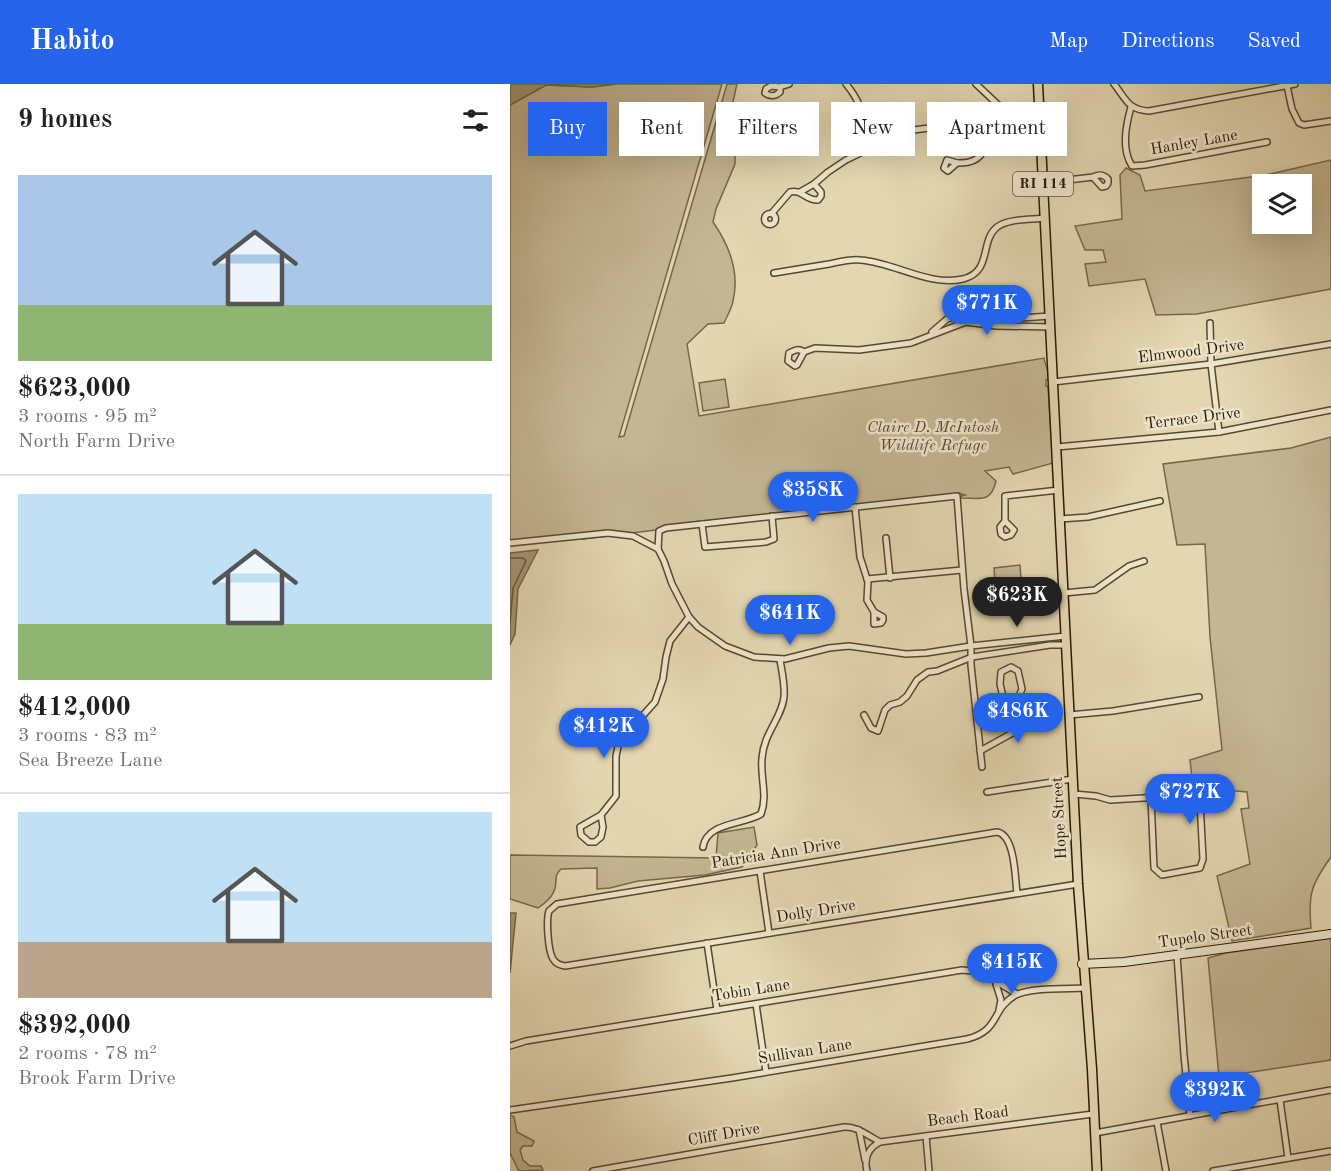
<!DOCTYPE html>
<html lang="en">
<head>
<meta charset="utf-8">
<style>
	body { margin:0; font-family:"Old Standard TT",serif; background:#f2f2f2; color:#202124; height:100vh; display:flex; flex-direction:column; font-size:22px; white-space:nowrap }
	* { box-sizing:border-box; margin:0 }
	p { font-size:20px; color:#757577 }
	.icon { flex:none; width:33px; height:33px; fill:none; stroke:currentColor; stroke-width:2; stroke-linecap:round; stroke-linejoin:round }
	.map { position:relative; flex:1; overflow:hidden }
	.drawer { display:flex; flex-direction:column; background:#fff; width:510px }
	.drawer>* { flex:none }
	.hud { position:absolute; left:18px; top:18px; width:570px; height:54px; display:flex; gap:12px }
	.tools { position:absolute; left:742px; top:90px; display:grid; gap:12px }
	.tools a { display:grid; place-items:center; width:60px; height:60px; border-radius:0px; background:#fff; box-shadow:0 6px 24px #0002; font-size:30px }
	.price { position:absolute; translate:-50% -51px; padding:0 14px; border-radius:21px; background:#2563eb; color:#fff; font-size:20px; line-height:39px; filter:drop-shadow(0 2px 3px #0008) }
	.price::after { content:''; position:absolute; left:50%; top:36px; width:18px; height:14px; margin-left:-9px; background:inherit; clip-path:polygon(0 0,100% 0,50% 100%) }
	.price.selected { background:#222; color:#fff }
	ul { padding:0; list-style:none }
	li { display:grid; align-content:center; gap:12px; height:318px; padding:0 18px }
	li+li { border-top:2px solid #e0e0e0 }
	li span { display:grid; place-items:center; height:186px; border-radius:0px; color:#555 }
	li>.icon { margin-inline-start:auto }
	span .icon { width:108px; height:108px; fill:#fffc; stroke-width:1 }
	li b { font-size:26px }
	h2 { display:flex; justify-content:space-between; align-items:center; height:72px; padding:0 18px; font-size:26px }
	.tag { padding:0 21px; border-radius:0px; background:#fff; box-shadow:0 6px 24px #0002; font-size:21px; line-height:54px }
	.tag.selected { background:#2563eb; color:#fff }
	header { display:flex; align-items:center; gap:36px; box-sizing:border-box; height:84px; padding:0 30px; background:#2563eb; color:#fff }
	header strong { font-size:28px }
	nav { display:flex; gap:33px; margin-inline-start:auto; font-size:21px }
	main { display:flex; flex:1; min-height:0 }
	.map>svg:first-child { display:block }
	.green { fill:#c4b693; stroke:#77674a; stroke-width:1.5; fill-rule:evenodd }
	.water { fill:#a49575; stroke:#736346; stroke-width:1.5 }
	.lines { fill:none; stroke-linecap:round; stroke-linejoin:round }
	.shore { stroke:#67563a; stroke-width:1.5 }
	.street-casing { stroke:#58482c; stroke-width:8 }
	.secondary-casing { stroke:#2a1800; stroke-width:10 }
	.primary-casing { stroke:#2a1800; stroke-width:11 }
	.street { stroke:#ede4cc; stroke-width:5 }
	.secondary { stroke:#ede4cc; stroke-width:8 }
	.primary { stroke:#e3d6b1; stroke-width:8 }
	.labels { text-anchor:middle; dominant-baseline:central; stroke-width:5; stroke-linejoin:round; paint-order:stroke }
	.shield { fill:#ede4cc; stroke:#64553d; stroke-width:1.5 }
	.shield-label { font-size:15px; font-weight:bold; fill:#2a1800 }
	.street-label { font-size:16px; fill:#2a1800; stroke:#ede4cc }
	.park-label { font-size:16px; font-style:italic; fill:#58472c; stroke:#ede4cc }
</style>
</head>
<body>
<header>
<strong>Habito</strong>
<nav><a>Map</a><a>Directions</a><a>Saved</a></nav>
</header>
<main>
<section class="drawer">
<h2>9 homes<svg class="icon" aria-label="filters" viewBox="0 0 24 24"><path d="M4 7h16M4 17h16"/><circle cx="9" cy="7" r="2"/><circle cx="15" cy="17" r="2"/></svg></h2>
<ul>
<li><span style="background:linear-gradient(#a9c7e8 70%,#8fb573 0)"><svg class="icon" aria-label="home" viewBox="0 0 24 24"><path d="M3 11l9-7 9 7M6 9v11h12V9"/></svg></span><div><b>$623,000</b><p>3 rooms · 95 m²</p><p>North Farm Drive</p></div></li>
<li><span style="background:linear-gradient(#bfe0f5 70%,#8fb573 0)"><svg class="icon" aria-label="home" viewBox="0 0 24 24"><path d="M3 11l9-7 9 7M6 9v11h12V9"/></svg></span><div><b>$412,000</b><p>3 rooms · 83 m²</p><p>Sea Breeze Lane</p></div></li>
<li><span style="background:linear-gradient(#bfe0f5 70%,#b9a48a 0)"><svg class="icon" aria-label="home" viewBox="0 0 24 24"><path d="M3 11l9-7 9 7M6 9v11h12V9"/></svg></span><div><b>$392,000</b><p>2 rooms · 78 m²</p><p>Brook Farm Drive</p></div></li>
</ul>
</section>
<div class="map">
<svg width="821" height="1087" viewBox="0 0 821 1087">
	<rect width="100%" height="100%" fill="#e3d6b1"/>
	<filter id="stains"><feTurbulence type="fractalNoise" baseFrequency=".00333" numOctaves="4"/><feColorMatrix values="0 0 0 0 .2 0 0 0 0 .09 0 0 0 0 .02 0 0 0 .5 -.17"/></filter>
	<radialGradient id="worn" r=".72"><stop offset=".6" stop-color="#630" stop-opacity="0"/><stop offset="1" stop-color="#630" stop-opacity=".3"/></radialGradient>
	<g class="green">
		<path d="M106 0H212L109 353 114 352 217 0H227L221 26 225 42V80L206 125 203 138C219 161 230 188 223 217 222 224 217 232 214 239L198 240 177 260 189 332 534 274C535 282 539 286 539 294L536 296V302L538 303 543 379 503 390 499 383 475 387 486 397C481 419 471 414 451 414V412L455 411 449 409 73 455 75 453 0 459V21L36 1 82 3Z"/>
		<path d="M821 76V205L687 230 646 231 635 195 579 202 575 180 596 178 593 166H575L565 142 612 135 610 91 616 84 630 91 635 107 756 91ZM753 100H792V140H753Z"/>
		<polygon points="215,295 219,323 193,327 189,299"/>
		<path d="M821 353V773C801 801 798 810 801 844L722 857 707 792 740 780 731 725 739 724 737 708 683 703 680 676 712 666 700 553 695 460 667 461 653 380 781 364Z"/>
		<polygon points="510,481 512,511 486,513 484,484"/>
		<path d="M244 743 247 761 232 783 195 791 128 797 100 804 87 805V784L51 785C44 791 47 796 45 804 43 813 35 819 28 824L0 815V771L206 774 208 749Z"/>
		<polygon points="821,854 821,976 709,993 698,874 716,869"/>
		<polygon points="0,1031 4,1033 7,1048 24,1057 22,1062 13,1062 10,1066 13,1076 20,1082 31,1082 33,1086 9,1087 0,1069"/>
	</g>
	<g class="water">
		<polygon points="0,0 106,0 82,3 36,1 0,21"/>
		<polygon points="28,466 8,505 5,550 0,561 0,469"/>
		<polygon points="0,829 6,829 0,889"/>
	</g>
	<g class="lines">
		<polyline class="shore" points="0,474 13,474 16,477 3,504 0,540"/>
		<g class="street-casing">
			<g id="street">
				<path d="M336 0C355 23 353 37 361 64"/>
				<polyline points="466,0 499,31 505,34"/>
				<path d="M604 0C616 15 618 26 639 27L785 0"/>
				<polyline points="777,2 782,25 789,39 794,41 821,37"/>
				<path d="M270 3V8C266 12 260 13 255 9L256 5 261 2 270 3 279 0"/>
				<path d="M621 23C616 41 611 65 622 82L635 81 757 58"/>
				<polygon points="437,76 447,79 438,87 434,84"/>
				<path d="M447 79C476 80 477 62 476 37"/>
				<path d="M533 99 583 93 592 103 596 102 598 99V95C593 90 589 90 583 93"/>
				<polyline points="290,108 304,100 318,88 336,76 396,47 489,35 530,34"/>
				<path d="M262 129 280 108C292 105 296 117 308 116L311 112V108L304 100"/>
				<circle cx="260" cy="135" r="5.5"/>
				<path d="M264 189C282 186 300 183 319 180 329 178 340 175 350 176 384 178 419 203 453 195 482 188 470 158 486 144 497 134 522 136 535 134"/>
				<polyline points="700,239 701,280 709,348"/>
				<polyline points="422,248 437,235 454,230 511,234 540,232"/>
				<path d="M294 268C289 264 285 266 279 269L278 277 285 282 287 281 294 268 305 264 349 266 401 259 456 238 486 242 541 243"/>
				<polyline points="543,298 701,280 821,260"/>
				<polyline points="547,363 709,348 821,326"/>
				<polyline points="345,423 350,473 358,498 357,516 364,528"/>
				<polyline points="550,435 578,433 650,417"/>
				<polyline points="495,437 504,446 501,451 495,453 491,450 490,443 495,437 495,412 549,406"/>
				<polyline points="192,440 195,463 256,458 264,455 262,432"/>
				<polyline points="376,454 380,494"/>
				<polyline points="0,459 98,449 123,452 148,465"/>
				<polyline points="357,495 452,486"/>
				<polyline points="554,509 585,506 619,482 634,477"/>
				<polygon points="364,528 373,533 373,536 371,539 364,540"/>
				<polyline points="354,631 361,644 368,647 375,626 380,621 390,618 397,612 407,596 418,588 427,587 462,573 540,561 556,561"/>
				<polyline points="559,631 603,627 689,613"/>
				<polyline points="470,667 506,647 502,638 500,617 493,613 490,600 491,588 501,583 508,587 512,605 508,614 500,617"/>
				<polyline points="472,683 461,581 461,562 454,505 447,412 156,444 149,447 148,465 154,477 162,500 179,533 188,543 215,562 244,573 275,575 319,564 339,562 396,570 416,569 461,562 556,552"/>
				<polyline points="477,708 563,695"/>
				<polyline points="564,710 586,712 600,716 684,711 690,718 693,775 690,784 652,791 644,784 641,714"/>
				<polyline points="91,731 93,743 91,753 85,758 79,758 71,751 70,743 91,731 106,712 106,672 109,658 145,618 153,595 156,573 160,557 179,533"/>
				<path d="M193 763C197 738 233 741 251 730 258 711 250 694 252 674 254 648 272 634 274 613 275 600 272 588 270 576"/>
				<polyline points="250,787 259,849"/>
				<path d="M507 809C505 793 505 751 487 748L47 820 39 827C36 836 38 867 43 875 46 880 50 881 55 882L568 800"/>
				<polyline points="197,859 207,926"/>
				<polyline points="667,871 674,971 680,1032"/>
				<polyline points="486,900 491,916 489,926"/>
				<polyline points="246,920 256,988"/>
				<polyline points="0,962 16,957 452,886 471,888 507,910"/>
				<polyline points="770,1016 778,1074"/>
				<path d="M0 1026 222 994 457 955C490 947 481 926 504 912 518 903 557 905 575 904"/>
				<polyline points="647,1038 656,1087"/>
				<polyline points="349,1046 355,1076"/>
				<polyline points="585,1049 821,1006"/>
				<polyline points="416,1052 419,1087"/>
				<path d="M83 1087 334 1043C347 1042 358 1052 370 1058"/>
				<path d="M357 1087C354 1075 358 1064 370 1058L583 1030"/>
				<polyline points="703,1087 821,1067"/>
			</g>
		</g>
		<g class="secondary-casing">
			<polyline id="secondary" points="572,880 614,878 821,850"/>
		</g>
		<g class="primary-casing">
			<polyline id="primary" points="528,0 568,800 582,985 587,1087"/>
		</g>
		<use href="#street" class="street"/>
		<use href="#secondary" class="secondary"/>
		<use href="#primary" class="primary"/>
	</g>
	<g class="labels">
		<rect class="shield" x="503" y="88" width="60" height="24" rx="4.5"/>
		<g class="shield-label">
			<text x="533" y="100">RI 114</text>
		</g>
		<g class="street-label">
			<text transform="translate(684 59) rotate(-10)">Hanley Lane</text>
			<text transform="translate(681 268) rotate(-7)">Elmwood Drive</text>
			<text transform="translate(683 335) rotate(-7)">Terrace Drive</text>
			<text transform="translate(550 734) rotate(-93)">Hope Street</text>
			<text transform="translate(266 770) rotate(-9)">Patricia Ann Drive</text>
			<text transform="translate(306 828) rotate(-9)">Dolly Drive</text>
			<text transform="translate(695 853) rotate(-8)">Tupelo Street</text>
			<text transform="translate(241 907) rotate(-9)">Tobin Lane</text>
			<text transform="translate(295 968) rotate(-9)">Sullivan Lane</text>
			<text transform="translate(458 1033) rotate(-7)">Beach Road</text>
			<text transform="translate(214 1051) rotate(-10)">Cliff Drive</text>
		</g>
		<g class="park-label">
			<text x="423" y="344">Claire D. McIntosh<tspan x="423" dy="18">Wildlife Refuge</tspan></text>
		</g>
	</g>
	<rect width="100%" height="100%" filter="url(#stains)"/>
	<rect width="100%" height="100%" fill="url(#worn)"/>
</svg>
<div class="tools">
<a><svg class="icon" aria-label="layers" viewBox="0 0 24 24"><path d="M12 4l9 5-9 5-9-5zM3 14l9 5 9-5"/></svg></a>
</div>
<b class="price" style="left:477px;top:252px">$771K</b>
<b class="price" style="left:303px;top:439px">$358K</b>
<b class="price selected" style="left:507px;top:544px">$623K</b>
<b class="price" style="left:280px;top:562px">$641K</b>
<b class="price" style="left:508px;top:660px">$486K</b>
<b class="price" style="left:94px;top:675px">$412K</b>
<b class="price" style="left:680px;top:741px">$727K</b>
<b class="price" style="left:502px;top:911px">$415K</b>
<b class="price" style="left:705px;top:1039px">$392K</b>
<div class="hud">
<a class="tag selected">Buy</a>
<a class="tag">Rent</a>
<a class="tag">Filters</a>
<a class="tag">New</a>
<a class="tag">Apartment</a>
</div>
</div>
</main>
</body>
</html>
